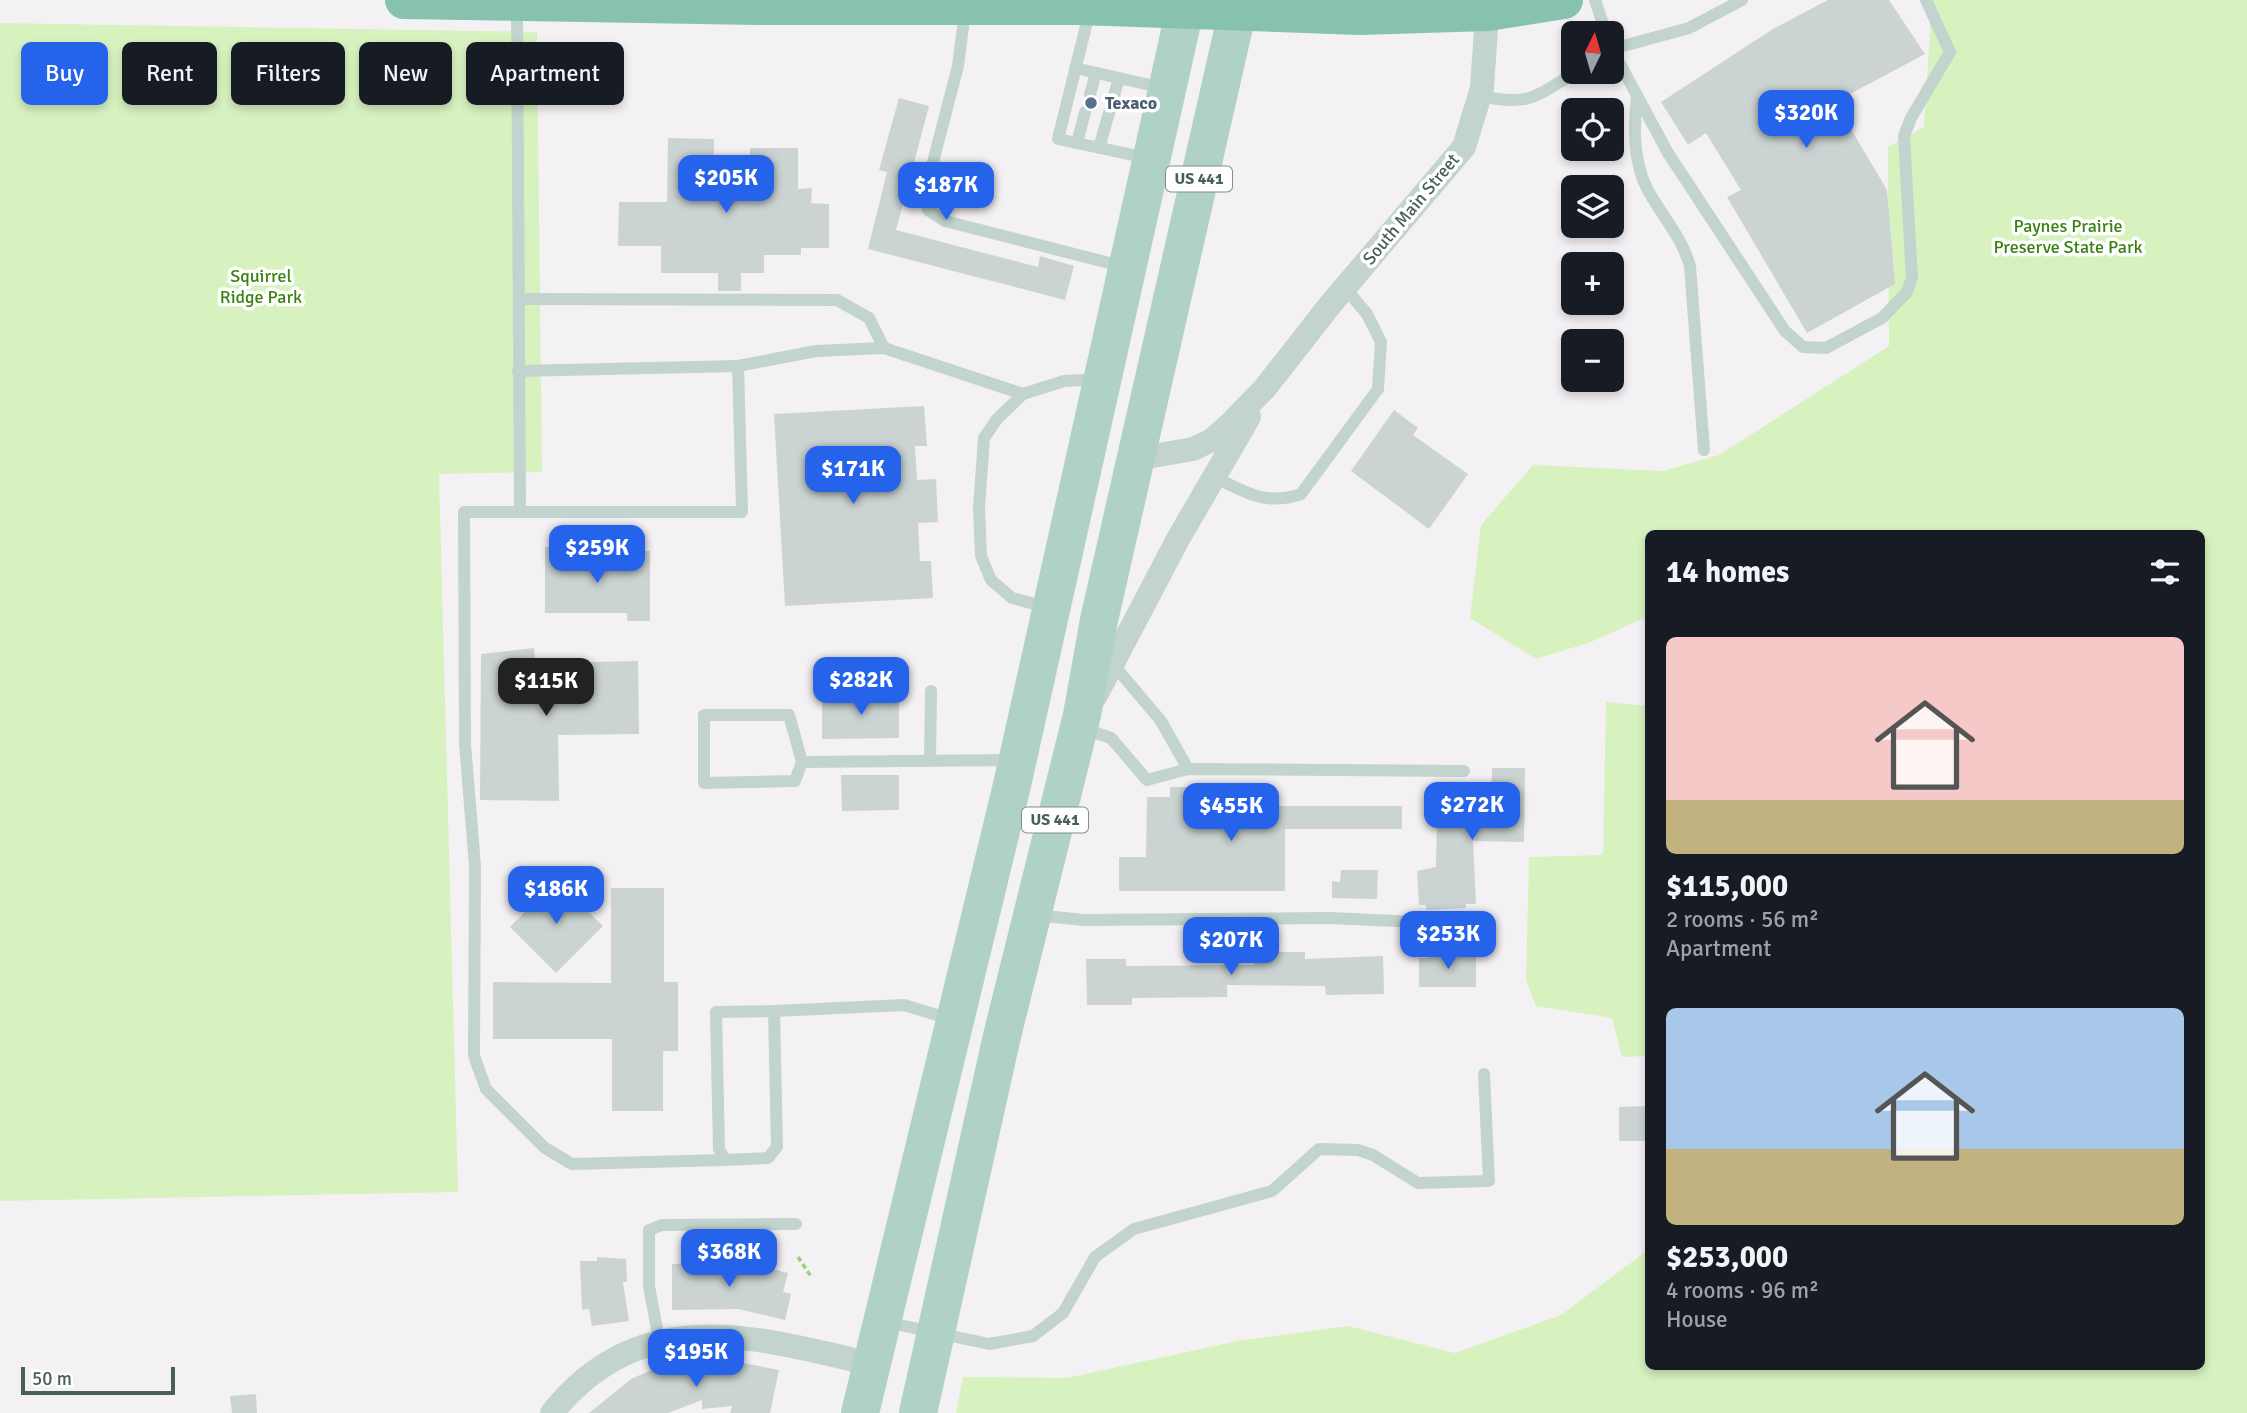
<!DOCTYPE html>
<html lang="en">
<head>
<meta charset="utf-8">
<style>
	body { margin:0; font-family:Signika,sans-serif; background:#242831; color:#f1f3f6; height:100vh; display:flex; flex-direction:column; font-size:26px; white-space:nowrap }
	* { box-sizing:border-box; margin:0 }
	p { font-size:23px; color:#9ea1a6 }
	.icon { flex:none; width:38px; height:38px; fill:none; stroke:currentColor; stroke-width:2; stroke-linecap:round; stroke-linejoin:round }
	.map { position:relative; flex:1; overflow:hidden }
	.details { position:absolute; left:1645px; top:530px; width:560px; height:840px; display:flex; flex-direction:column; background:#171b24; border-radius:10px; box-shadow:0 4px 10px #0003 }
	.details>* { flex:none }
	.top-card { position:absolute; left:21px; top:42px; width:665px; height:63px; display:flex; gap:14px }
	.needle { width:46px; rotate:5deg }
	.tools { position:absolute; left:1561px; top:21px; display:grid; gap:14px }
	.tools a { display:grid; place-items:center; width:63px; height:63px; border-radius:10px; background:#171b24; box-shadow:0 4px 10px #0003; font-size:35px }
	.scale { position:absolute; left:21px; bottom:18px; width:154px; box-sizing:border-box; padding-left:7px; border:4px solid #486057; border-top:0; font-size:19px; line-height:24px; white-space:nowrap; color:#486057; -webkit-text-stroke:5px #fff; paint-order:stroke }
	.price { position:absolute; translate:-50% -60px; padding:0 16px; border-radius:14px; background:#2563eb; color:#fff; font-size:23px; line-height:46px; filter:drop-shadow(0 2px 4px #0008) }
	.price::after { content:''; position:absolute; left:50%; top:42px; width:21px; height:16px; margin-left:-10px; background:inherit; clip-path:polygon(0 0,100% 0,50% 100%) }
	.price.on { background:#222; color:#fff }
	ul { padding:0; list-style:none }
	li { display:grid; align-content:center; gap:14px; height:371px; padding:0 21px }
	li span { display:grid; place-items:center; height:217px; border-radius:10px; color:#555 }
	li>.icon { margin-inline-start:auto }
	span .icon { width:126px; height:126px; fill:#fffc; stroke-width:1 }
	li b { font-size:30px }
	h2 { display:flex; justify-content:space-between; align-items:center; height:84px; padding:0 21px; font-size:30px }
	.chip { padding:0 24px; border-radius:10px; background:#171b24; box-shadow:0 4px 10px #0003; font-size:24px; line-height:63px }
	.chip.on { background:#2563eb; color:#fff }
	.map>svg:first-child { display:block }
	.green { fill:#d7f2bf }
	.building { fill:#cbd4d2 }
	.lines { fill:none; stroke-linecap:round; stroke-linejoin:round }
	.path { stroke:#95d375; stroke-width:3.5; stroke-dasharray:5 3.5; stroke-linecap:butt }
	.lane { stroke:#c2d4cd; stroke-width:12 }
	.street { stroke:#c2d4cd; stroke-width:24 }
	.primary { stroke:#b0d1c6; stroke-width:38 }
	.highway { stroke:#87c2af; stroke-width:38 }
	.service-dot { fill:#5c6f8a; stroke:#fff; stroke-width:2.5 }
	.labels { text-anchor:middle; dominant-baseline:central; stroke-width:7; stroke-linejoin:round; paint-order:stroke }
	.shield { fill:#fff; stroke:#7f9089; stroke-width:2 }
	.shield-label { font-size:16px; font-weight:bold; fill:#486057 }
	.service-label { font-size:18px; font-weight:bold; fill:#4e5e75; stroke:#fff; text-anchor:start }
	.street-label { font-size:18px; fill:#486057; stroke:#fff }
	.park-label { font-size:18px; fill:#398212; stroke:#fff }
</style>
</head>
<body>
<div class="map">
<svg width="2247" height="1413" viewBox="0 0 2247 1413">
	<rect width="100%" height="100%" fill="#f4f1f4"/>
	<g class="green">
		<polygon points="1932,0 2247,0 2247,1413 956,1413 963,1377 1067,1378 1237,1341 1348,1326 1455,1353 1561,1315 1648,1250 1648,1367 2202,1367 2202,534 1648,534 1648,620 1642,619 1591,642 1536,659 1470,618 1481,525 1533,465 1663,471 1719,455 1889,346 1888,147 1924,127"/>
		<polygon points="0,23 537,32 542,472 439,474 458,1192 0,1201"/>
		<polygon points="1606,702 1648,706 1648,1056 1622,1057 1612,1018 1536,1006 1526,980 1529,857 1603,855"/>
	</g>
	<g class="building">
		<polygon points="1828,0 1889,0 1925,54 1835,102 1887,190 1895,284 1807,333 1727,197 1741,190 1706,133 1688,145 1661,102 1773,29"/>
		<polygon points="899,98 929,106 896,230 1038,267 1040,256 1074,266 1065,300 868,249 887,172 879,170"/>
		<polygon points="668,138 714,139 713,199 749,199 750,148 798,148 798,189 812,188 811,203 829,204 829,248 801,248 801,255 764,255 764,273 741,273 741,291 718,291 718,273 661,273 661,246 618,246 619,202 667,202"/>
		<polygon points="924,406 927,446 915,446 917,480 936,479 938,522 918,523 920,561 931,561 933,598 785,606 774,414"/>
		<polygon points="1394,410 1418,428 1413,435 1468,474 1429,529 1351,471"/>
		<polygon points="545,547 574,547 574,559 591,559 591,567 626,567 626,551 650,551 650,621 627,621 627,613 545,613"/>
		<polygon points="534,648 535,663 638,661 639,734 558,735 559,801 480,800 481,654"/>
		<polygon points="861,690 886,690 886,696 899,696 899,738 822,739 822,698 861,697"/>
		<polygon points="1492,768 1525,768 1524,842 1473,841 1476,904 1466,904 1466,908 1426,910 1426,905 1419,905 1417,871 1436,867 1437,809 1491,810"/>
		<polygon points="841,775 899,775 899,810 842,811"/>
		<polygon points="1170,787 1194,787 1194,806 1402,806 1402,829 1285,829 1285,891 1119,891 1119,857 1146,857 1147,797 1170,797"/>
		<polygon points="1341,870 1378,870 1377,899 1332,898 1332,881 1340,882"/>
		<polygon points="556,880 603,926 556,973 510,927"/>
		<polygon points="611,888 664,888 664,982 678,982 678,1051 663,1051 663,1111 612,1111 612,1039 493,1039 493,982 611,983"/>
		<polygon points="1254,952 1305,952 1305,959 1383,956 1384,994 1326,995 1325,986 1227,985 1227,997 1132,998 1132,1005 1087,1005 1086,959 1126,959 1126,966 1254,965"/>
		<polygon points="1468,953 1467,957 1476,957 1476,987 1419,987 1419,958 1428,958 1428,954"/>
		<polygon points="1648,1106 1648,1141 1619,1141 1619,1107"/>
		<polygon points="597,1257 626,1259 627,1282 623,1282 629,1321 592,1326 589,1309 582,1310 580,1261 597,1261"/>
		<polygon points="727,1262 726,1272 755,1273 757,1265 788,1273 783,1292 791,1294 785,1320 738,1309 672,1310 672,1264"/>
		<polygon points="728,1360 779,1370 770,1413 730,1413 732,1406 702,1409 702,1400 668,1413 589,1413 631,1379 663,1365"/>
		<polygon points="256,1394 257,1413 232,1413 230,1396"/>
	</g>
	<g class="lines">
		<polyline class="path" points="798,1257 812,1278"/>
		<g class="lane">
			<polyline points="1595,0 1606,33"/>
			<polyline points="1742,0 1689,28 1612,49 1668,153 1785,331 1803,347 1826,348 1882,318 1907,292 1912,278 1904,136 1911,118 1950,52 1926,0"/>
			<polyline points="517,6 520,512"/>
			<polyline points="1090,10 1058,139 1147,158"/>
			<polyline points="965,11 958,66 926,189 928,210 945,221 1125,267"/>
			<polyline points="1075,68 1163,88"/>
			<polyline points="1090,94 1096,73"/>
			<path d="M1479 96C1530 106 1533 98 1576 72"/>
			<path d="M1637 97C1633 129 1633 165 1650 194 1664 218 1682 238 1690 266L1704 450"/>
			<polyline points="1077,143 1085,112"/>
			<polyline points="1099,148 1119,78"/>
			<polyline points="519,299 837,300 869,318 884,348 1023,394 1064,381 1098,379"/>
			<polyline points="738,366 816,351 884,348"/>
			<polyline points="518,371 738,366 742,512 464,512 465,744 475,866 474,1056 486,1089 545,1148 572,1164 725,1160"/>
			<polyline points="1023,394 997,419 984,438 979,508 981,556 991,580 1012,598 1049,608"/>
			<path d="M1214 477C1247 493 1265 506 1301 494L1378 389 1381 342 1367 314 1345 288"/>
			<polyline points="1113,664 1161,721 1188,769"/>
			<polyline points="1082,728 1111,738 1147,780 1188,769 1464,771"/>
			<polyline points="930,760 931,691"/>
			<polyline points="802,762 789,715 704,715 704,783 795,781 802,762 1014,760"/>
			<polyline points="1035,915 1084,920 1330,918 1484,925"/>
			<polyline points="774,1011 716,1012 719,1149 725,1160 768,1158 777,1147 774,1011 904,1005 950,1019"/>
			<polyline points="886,1322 989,1344 1033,1336 1063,1313 1095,1257 1134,1229 1272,1191 1319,1149 1358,1150 1373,1155 1418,1183 1489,1181 1484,1074"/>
			<polyline points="659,1340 649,1286 649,1230 662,1225 796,1224"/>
		</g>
		<g class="street">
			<polyline points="1136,459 1193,449 1212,440 1229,425 1265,388 1330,305 1464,147 1482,88 1488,0"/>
			<polyline points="1095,697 1178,539 1249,417"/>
			<path d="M552 1413C640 1303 754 1336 871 1364"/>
		</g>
		<g class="primary">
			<polyline points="860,1413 1012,785 1187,0"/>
			<polyline points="918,1413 1002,1036 1082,715 1099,620 1240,0"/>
		</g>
		<polyline class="highway" points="404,0 758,6 1080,6 1360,16 1488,12 1564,0"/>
	</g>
	<circle class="service-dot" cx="1091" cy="103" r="7"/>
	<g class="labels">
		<g class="shield">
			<rect x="1166" y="166.5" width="66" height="25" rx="5"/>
			<rect x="1022" y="807.5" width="66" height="25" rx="5"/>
		</g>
		<g class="shield-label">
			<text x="1199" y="179">US 441</text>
			<text x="1055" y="820">US 441</text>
		</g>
		<g class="service-label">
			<text x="1105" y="103">Texaco</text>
		</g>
		<g class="street-label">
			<text transform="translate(1411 209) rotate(-50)">South Main Street</text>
		</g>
		<g class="park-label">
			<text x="2068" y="226">Paynes Prairie<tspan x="2068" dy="21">Preserve State Park</tspan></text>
			<text x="261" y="276">Squirrel<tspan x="261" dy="21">Ridge Park</tspan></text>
		</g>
	</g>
</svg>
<div class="tools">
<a><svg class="needle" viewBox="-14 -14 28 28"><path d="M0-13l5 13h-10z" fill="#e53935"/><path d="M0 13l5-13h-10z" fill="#9ea1a6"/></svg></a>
<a><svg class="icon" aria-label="locate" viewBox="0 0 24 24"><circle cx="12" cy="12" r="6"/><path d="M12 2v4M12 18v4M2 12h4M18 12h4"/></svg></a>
<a><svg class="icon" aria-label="layers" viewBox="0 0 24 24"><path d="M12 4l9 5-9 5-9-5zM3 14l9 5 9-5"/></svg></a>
<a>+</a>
<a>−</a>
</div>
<div class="scale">50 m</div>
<b class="price" style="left:1806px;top:150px">$320K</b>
<b class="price" style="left:726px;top:215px">$205K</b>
<b class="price" style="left:946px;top:222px">$187K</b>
<b class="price" style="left:853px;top:506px">$171K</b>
<b class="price" style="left:597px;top:585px">$259K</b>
<b class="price" style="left:861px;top:717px">$282K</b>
<b class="price on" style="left:546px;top:718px">$115K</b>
<b class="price" style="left:1472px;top:842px">$272K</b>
<b class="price" style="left:1231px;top:843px">$455K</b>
<b class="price" style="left:556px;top:926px">$186K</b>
<b class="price" style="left:1448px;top:971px">$253K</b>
<b class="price" style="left:1231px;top:977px">$207K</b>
<b class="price" style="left:729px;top:1289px">$368K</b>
<b class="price" style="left:696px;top:1389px">$195K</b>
<div class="top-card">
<a class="chip on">Buy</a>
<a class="chip">Rent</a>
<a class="chip">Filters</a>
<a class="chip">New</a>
<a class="chip">Apartment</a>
</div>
<section class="details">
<h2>14 homes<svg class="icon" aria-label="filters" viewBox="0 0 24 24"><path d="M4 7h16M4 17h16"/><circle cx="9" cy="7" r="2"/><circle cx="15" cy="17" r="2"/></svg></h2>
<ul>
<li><span style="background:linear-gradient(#f6c9c9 75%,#c2b280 0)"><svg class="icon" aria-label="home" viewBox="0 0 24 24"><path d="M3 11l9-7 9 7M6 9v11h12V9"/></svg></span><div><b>$115,000</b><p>2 rooms · 56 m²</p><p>Apartment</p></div></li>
<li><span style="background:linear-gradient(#a9c7e8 65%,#c2b280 0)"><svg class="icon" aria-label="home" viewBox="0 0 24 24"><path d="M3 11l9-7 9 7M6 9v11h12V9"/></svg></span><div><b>$253,000</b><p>4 rooms · 96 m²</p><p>House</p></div></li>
</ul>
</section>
</div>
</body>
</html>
